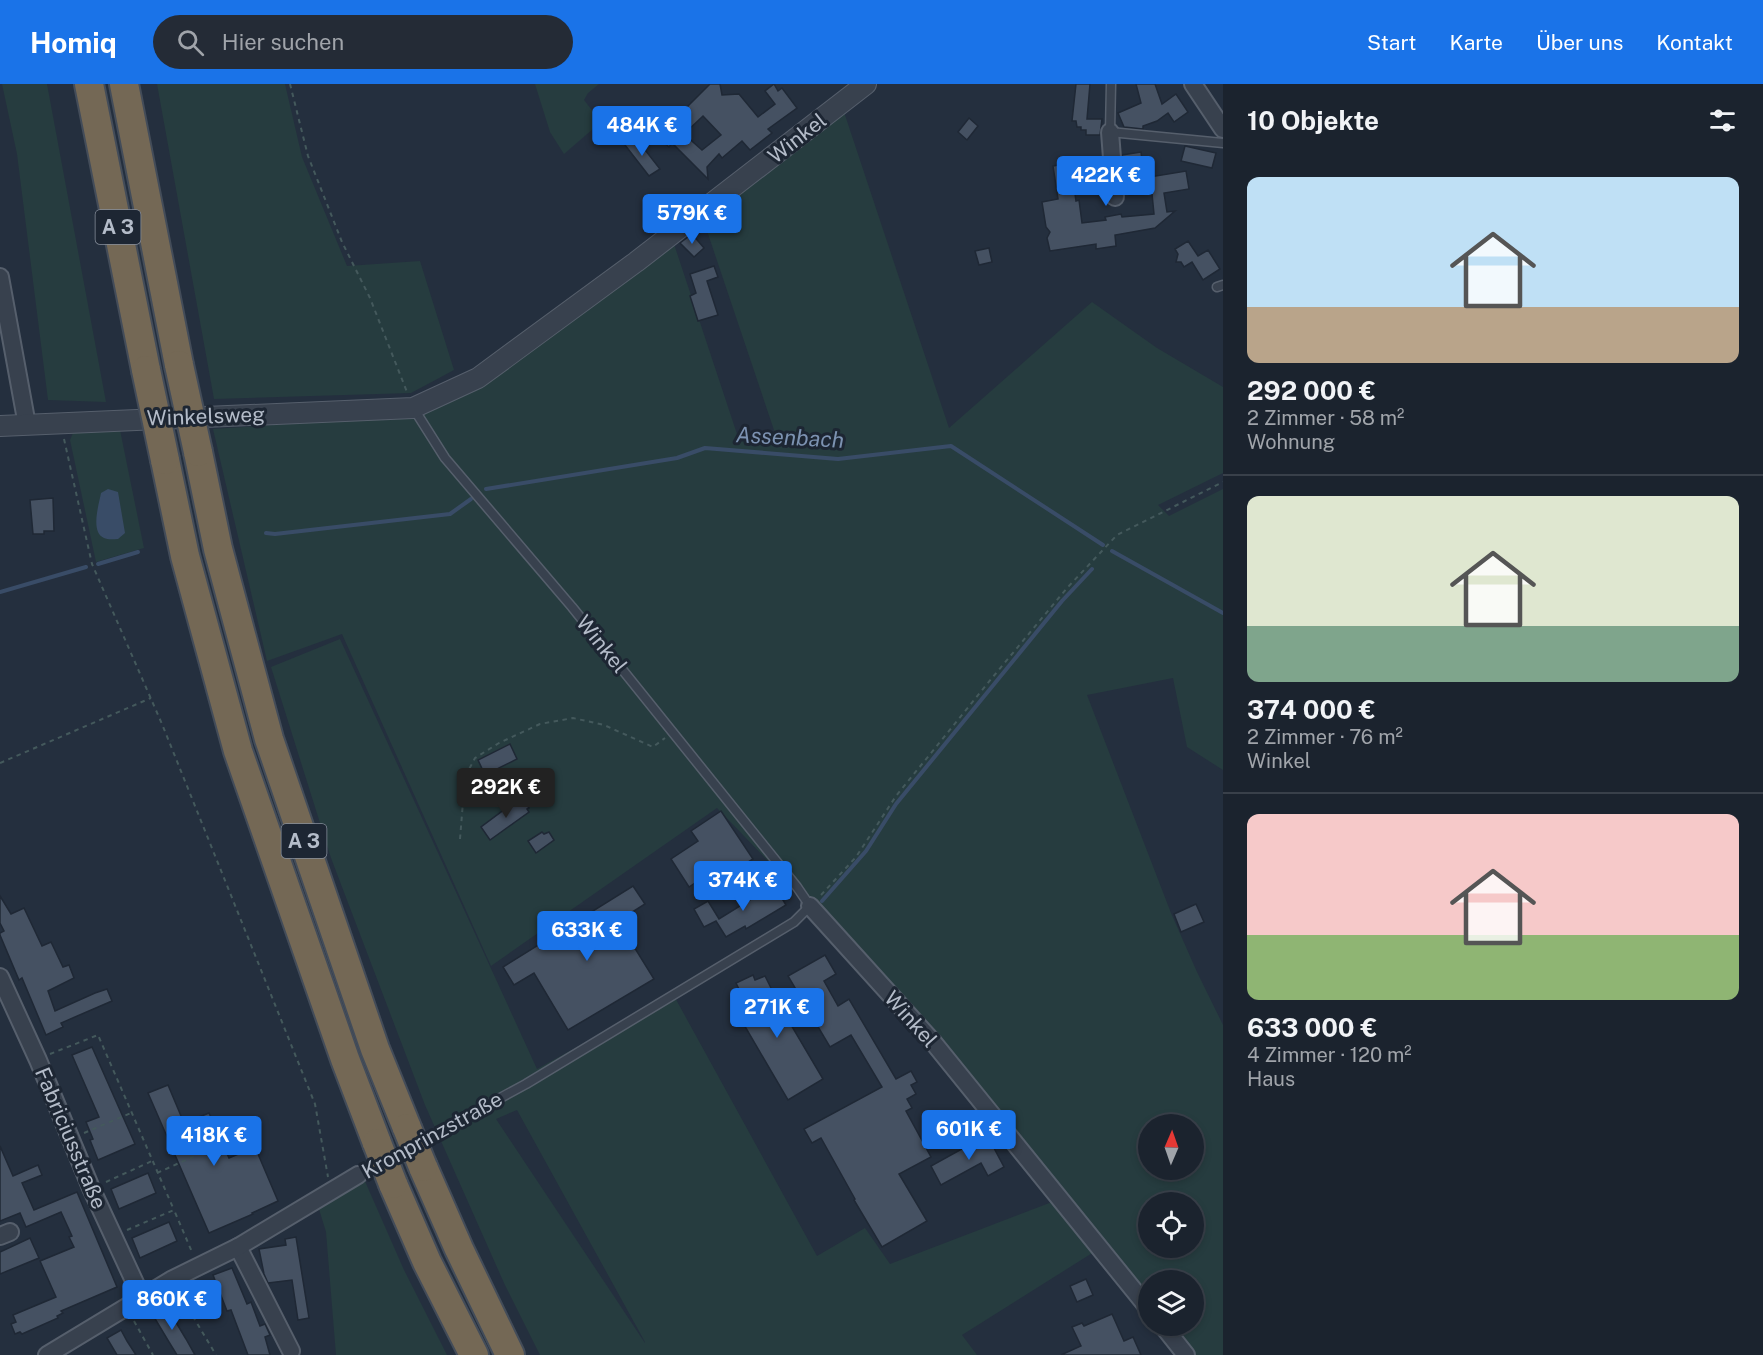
<!DOCTYPE html>
<html lang="de">
<head>
<meta charset="utf-8">
<style>
	body { margin:0; font-family:"Public Sans",sans-serif; background:#242b36; color:#f1f3f6; height:100vh; display:flex; flex-direction:column; font-size:22px; white-space:nowrap }
	* { box-sizing:border-box; margin:0 }
	p { font-size:20px; color:#a0a4aa }
	.icon { flex:none; width:33px; height:33px; fill:none; stroke:currentColor; stroke-width:2; stroke-linecap:round; stroke-linejoin:round }
	.map { position:relative; flex:1; overflow:hidden }
	.side { display:flex; flex-direction:column; background:#1b232e; width:540px }
	.side>* { flex:none }
	.needle { width:39px; rotate:2deg }
	.tools { position:absolute; left:1138px; top:1030px; display:grid; gap:12px }
	.tools a { display:grid; place-items:center; width:66px; height:66px; border-radius:50%; background:#1b232e; box-shadow:0 3px 9px #0003,0 0 0 2px #39404a; font-size:30px }
	.price { position:absolute; translate:-50% -51px; padding:0 14px; border-radius:6px; background:#1a73e8; color:#fff; font-size:20px; line-height:39px; filter:drop-shadow(0 2px 3px #0008) }
	.price::after { content:''; position:absolute; left:50%; top:36px; width:18px; height:14px; margin-left:-9px; background:inherit; clip-path:polygon(0 0,100% 0,50% 100%) }
	.price.active { background:#222; color:#fff }
	ul { padding:0; list-style:none }
	li { display:grid; align-content:center; gap:12px; height:318px; padding:0 24px }
	li+li { border-top:2px solid #39404a }
	li span { display:grid; place-items:center; height:186px; border-radius:12px; color:#555 }
	li>.icon { margin-inline-start:auto }
	span .icon { width:108px; height:108px; fill:#fffc; stroke-width:1 }
	li b { font-size:26px }
	h2 { display:flex; justify-content:space-between; align-items:center; height:72px; padding:0 24px; font-size:26px }
	header { display:flex; align-items:center; gap:36px; box-sizing:border-box; height:84px; padding:0 30px; background:#1a73e8; color:#fff }
	header strong { font-size:28px }
	nav { display:flex; gap:33px; margin-inline-start:auto; font-size:21px }
	.search { width:420px; height:54px; background:#242b36; display:flex; align-items:center; gap:15px; box-sizing:border-box; padding:0 21px; border-radius:33px; color:#a0a4aa; font-size:22px }
	main { display:flex; flex:1; min-height:0 }
	.map>svg:first-child { display:block }
	.green { fill:#263c3f; fill-rule:evenodd }
	.water { fill:#394c67 }
	.lines { fill:none; stroke-linecap:round; stroke-linejoin:round }
	.stream { stroke:#394c67; stroke-width:4 }
	.building { fill:#455162; stroke:#1f2835; stroke-width:1.5; fill-rule:evenodd }
	.service-casing { stroke:#565f6c; stroke-width:11 }
	.minor-casing { stroke:#565f6c; stroke-width:20 }
	.tertiary-casing { stroke:#565f6c; stroke-width:22 }
	.motorway-casing { stroke:#434c59; stroke-width:32 }
	.path { stroke:#44595c; stroke-width:2; stroke-dasharray:4.5 4.5; stroke-linecap:butt }
	.service { stroke:#38414e; stroke-width:8 }
	.minor { stroke:#38414e; stroke-width:16 }
	.tertiary { stroke:#38414e; stroke-width:20 }
	.motorway { stroke:#746855; stroke-width:28 }
	.motorway-bridge-casing { stroke:#434c59; stroke-width:32; stroke-linecap:butt }
	.motorway-bridge { stroke:#746855; stroke-width:28 }
	.labels { text-anchor:middle; dominant-baseline:central; stroke-width:6; stroke-linejoin:round; paint-order:stroke }
	.shield { fill:#1d2633; stroke:#878f9c; stroke-width:1.5 }
	.shield-label { font-size:20px; font-weight:bold; fill:#b4bcc9 }
	.street-label { font-size:21px; fill:#b4bcc9; stroke:#1d2633 }
	.water-label { font-size:22px; font-style:italic; fill:#7c92b1; stroke:#1d2633 }
</style>
</head>
<body>
<header>
<strong>Homiq</strong>
<div class="search"><svg class="icon" aria-label="search" viewBox="0 0 24 24"><circle cx="10" cy="10" r="6"/><path d="M15 15l6 6"/></svg>Hier suchen</div>
<nav><a>Start</a><a>Karte</a><a>Über uns</a><a>Kontakt</a></nav>
</header>
<main>
<div class="map">
<svg width="1223" height="1271" viewBox="0 0 1223 1271">
	<rect width="100%" height="100%" fill="#242f3e"/>
	<g class="green">
		<polygon points="2,0 47,0 106,318 48,316 17,70"/>
		<polygon points="157,0 285,0 302,73 347,182 420,177 454,286 411,309 214,315"/>
		<polygon points="535,0 599,0 588,9 584,16 601,38 564,70 550,48"/>
		<path d="M844 28 949 344 1092 218 1157 264 1223 303V389L1158 421 1169 432 1223 405V686L1187 663 1173 594 1087 611 1171 829 1197 888 1223 941V1271H1192L1169 1242H1194V1197H1149V1216L1105 1161 962 1251 977 1271H540L504 1199 425 1021 331 774 271 583 340 555 537 985 673 910 817 1172 865 1144 890 1180 1052 1118 822 833 717 724 491 882 342 550 267 577 213 345 416 332 673 157 737 350 776 352 703 135ZM517 1026 645 1258V1259L496 1035ZM1149 1041H1194V1086H1149ZM1149 1119H1194V1164H1149Z"/>
		<polygon points="120,346 144,464 96,478 70,356 73,349"/>
		<polygon points="364,1095 404,1186 447,1271 336,1271 326,1148 319,1125"/>
	</g>
	<path class="water" d="M108 405 118 408 125 449 118 455C114 455 108 456 104 454 90 448 99 420 101 409Z"/>
	<g class="lines">
		<g class="stream">
			<polyline points="486,405 677,374 705,364 838,375 951,362 1103,461"/>
			<polyline points="266,449 275,450 450,430 471,415"/>
			<polyline points="1112,467 1223,529"/>
			<polyline points="98,480 138,468"/>
			<polyline points="0,508 86,483"/>
			<polyline points="822,817 866,767 896,720 1062,517 1092,485"/>
		</g>
	</g>
	<g class="building">
		<path d="M710 0H720L722 11 739 10 758 33 775 20 765 7 774 0 778 7 782 4 797 24 768 45 772 49 750 66 742 57 722 74 719 70 707 83 708 95 672 59 669 63 660 55 666 51 653 37 663 27 673 37ZM703 32 721 51 702 66 684 50Z"/>
		<polygon points="1076,0 1090,0 1087,35 1102,35 1100,51 1086,51 1086,46 1081,46 1081,43 1077,43 1076,37 1072,37"/>
		<polygon points="1136,0 1155,0 1162,20 1176,10 1188,28 1174,38 1168,29 1157,37 1143,42 1143,45 1124,43 1118,29 1141,19"/>
		<polygon points="969,34 978,42 967,56 958,48"/>
		<polygon points="635,53 660,85 649,92 625,61"/>
		<polygon points="1185,62 1216,69 1212,84 1181,77"/>
		<polygon points="1141,68 1144,94 1186,87 1189,105 1164,109 1167,128 1175,127 1155,144 1115,151 1116,162 1096,165 1096,160 1050,167 1047,154 1050,148 1046,143 1042,118 1058,115 1053,82 1084,76 1085,87 1072,89 1076,117 1079,116 1082,139 1106,136 1105,133 1121,130 1122,133 1154,130 1152,110 1129,111 1128,99 1124,100 1122,71"/>
		<polygon points="692,150 704,164 694,173 680,159"/>
		<polygon points="1188,157 1198,172 1208,166 1220,185 1203,196 1192,178 1184,183 1181,178 1176,178 1178,170 1175,165"/>
		<polygon points="989,164 992,178 979,181 975,167"/>
		<polygon points="714,182 718,193 707,197 718,231 698,237 690,212 696,209 690,190"/>
		<polygon points="53,414 54,447 44,447 44,450 33,450 30,416"/>
		<polygon points="510,660 517,675 485,691 478,676"/>
		<polygon points="521,713 529,724 527,725 529,728 490,756 481,743"/>
		<polygon points="721,727 753,775 720,796 714,786 689,803 671,775 698,757 691,747"/>
		<polygon points="542,748 544,750 549,748 554,756 536,769 528,757"/>
		<polygon points="774,801 786,821 746,845 745,842 726,853 716,837 704,843 694,825 708,817 719,835"/>
		<polygon points="633,802 645,820 618,837 654,895 568,946 534,889 514,901 503,883"/>
		<polygon points="0,812 11,830 24,824 42,862 51,858 63,883 69,881 74,894 48,907 55,927 95,909 107,905 112,917 61,939 63,943 46,951 22,894 19,896 0,851 0,849 4,847 0,839"/>
		<polygon points="1196,820 1204,838 1181,848 1174,830"/>
		<polygon points="825,871 836,890 824,897 838,922 849,915 896,995 911,987 917,998 911,1001 916,1010 907,1015 912,1024 906,1027 931,1073 899,1090 927,1137 882,1163 854,1116 855,1115 821,1054 812,1059 804,1045 882,1003 851,951 830,963 788,892"/>
		<polygon points="753,891 755,896 765,892 772,906 771,907 823,995 788,1016 743,939 753,933 736,899"/>
		<polygon points="92,963 135,1060 98,1076 90,1056 93,1055 86,1038 99,1033 72,971"/>
		<polygon points="168,1001 184,1039 209,1029 229,1074 255,1063 278,1117 252,1129 253,1130 209,1149 148,1009"/>
		<polygon points="987,1051 1004,1083 988,1092 981,1079 941,1101 931,1082"/>
		<polygon points="0,1062 13,1092 38,1081 42,1091 22,1099 34,1126 77,1108 117,1203 61,1227 63,1229 57,1232 58,1234 22,1250 20,1248 15,1250 11,1240 16,1238 13,1231 56,1213 40,1177 74,1163 69,1153 72,1152 61,1128 26,1143 20,1129 0,1137"/>
		<polygon points="148,1089 156,1109 119,1125 111,1105"/>
		<polygon points="169,1138 177,1157 140,1174 132,1154"/>
		<polygon points="296,1153 309,1234 298,1236 292,1196 268,1199 264,1190 259,1165 286,1161 285,1155"/>
		<polygon points="30,1154 39,1174 0,1190 0,1168"/>
		<polygon points="232,1184 247,1220 251,1218 260,1242 265,1240 270,1251 265,1253 270,1271 248,1271 231,1226 227,1227 213,1191"/>
		<polygon points="1086,1195 1093,1211 1077,1218 1070,1202"/>
		<polygon points="165,1220 186,1255 195,1271 177,1271 169,1258 151,1228"/>
		<polygon points="1112,1230 1124,1257 1133,1253 1141,1271 1061,1271 1081,1262 1072,1243 1082,1239 1084,1242"/>
		<polygon points="121,1246 127,1257 136,1271 117,1271 107,1254"/>
	</g>
	<g class="lines">
		<g class="service-casing">
			<g id="service">
				<polyline points="1111,0 1110,48 1223,59"/>
				<polyline points="1217,203 1223,201"/>
				<polyline points="358,1091 526,1000 794,838 810,822 797,803 572,523 445,374 414,325"/>
			</g>
		</g>
		<g class="minor-casing">
			<g id="minor">
				<polyline points="1193,0 1223,45"/>
				<polyline points="1110,48 1115,113"/>
				<polyline points="0,193 27,341"/>
				<polyline points="810,822 933,958 1149,1225"/>
				<polyline points="0,893 38,976 91,1104 142,1214"/>
				<polyline points="0,1152 10,1148"/>
				<polyline points="238,1163 291,1267"/>
				<polyline points="1163,1242 1186,1271"/>
				<polyline points="47,1271 171,1196 238,1163 358,1091"/>
			</g>
		</g>
		<g class="tertiary-casing">
			<polyline id="tertiary" points="0,342 413,324 478,294 636,178 866,0"/>
		</g>
		<g class="motorway-casing">
			<g id="motorway">
				<polyline points="89,0 146,286"/>
				<polyline points="124,0 179,281"/>
				<polyline points="198,368 218,465 269,655 375,965 407,1044"/>
				<polyline points="165,376 185,472 238,667 345,975 377,1059"/>
				<polyline points="423,1083 459,1165 510,1271"/>
				<polyline points="393,1100 427,1178 474,1271"/>
			</g>
		</g>
		<g class="path">
			<polyline points="290,0 308,72 342,158 370,214 407,308"/>
			<polyline points="64,355 92,480 162,640 315,1020 328,1093"/>
			<polyline points="0,679 151,614"/>
			<polyline points="460,755 465,693 475,674 499,659 540,640 573,634 604,641 653,663 665,654"/>
			<polyline points="821,811 856,773 896,712 992,594 1067,504 1117,451 1223,398"/>
			<polyline points="50,970 98,951 174,1126"/>
			<polyline points="84,1049 131,1029"/>
			<polyline points="157,1089 206,1067"/>
			<polyline points="106,1098 152,1077"/>
			<polyline points="127,1146 174,1126 192,1168"/>
			<polyline points="179,1209 216,1271"/>
			<polyline points="134,1237 153,1271"/>
		</g>
		<use href="#service" class="service"/>
		<use href="#minor" class="minor"/>
		<use href="#tertiary" class="tertiary"/>
		<use href="#motorway" class="motorway"/>
		<g class="motorway-bridge-casing">
			<g id="motorway-bridge">
				<polyline points="179,281 198,368"/>
				<polyline points="146,286 165,376"/>
				<polyline points="407,1044 423,1083"/>
				<polyline points="377,1059 393,1100"/>
			</g>
		</g>
		<use href="#motorway-bridge" class="motorway-bridge"/>
	</g>
	<g class="labels">
		<g class="shield">
			<rect x="95.5" y="126" width="45" height="34" rx="4.5"/>
			<rect x="281.5" y="740" width="45" height="34" rx="4.5"/>
		</g>
		<g class="shield-label">
			<text x="118" y="143">A 3</text>
			<text x="304" y="757">A 3</text>
		</g>
		<g class="street-label">
			<text transform="translate(797 54) rotate(-38)">Winkel</text>
			<text transform="translate(206 332) rotate(-2)">Winkelsweg</text>
			<text transform="translate(602 560) rotate(51)">Winkel</text>
			<text transform="translate(911 935) rotate(48)">Winkel</text>
			<text transform="translate(432 1051) rotate(-29)">Kronprinzstraße</text>
			<text transform="translate(71 1054) rotate(67)">Fabriciusstraße</text>
		</g>
		<g class="water-label">
			<text transform="translate(790 353) rotate(3)">Assenbach</text>
		</g>
	</g>
</svg>
<div class="tools">
<a><svg class="needle" viewBox="-14 -14 28 28"><path d="M0-13l5 13h-10z" fill="#e53935"/><path d="M0 13l5-13h-10z" fill="#a0a4aa"/></svg></a>
<a><svg class="icon" aria-label="locate" viewBox="0 0 24 24"><circle cx="12" cy="12" r="6"/><path d="M12 2v4M12 18v4M2 12h4M18 12h4"/></svg></a>
<a><svg class="icon" aria-label="layers" viewBox="0 0 24 24"><path d="M12 4l9 5-9 5-9-5zM3 14l9 5 9-5"/></svg></a>
</div>
<b class="price" style="left:642px;top:73px">484K €</b>
<b class="price" style="left:1106px;top:123px">422K €</b>
<b class="price" style="left:692px;top:161px">579K €</b>
<b class="price active" style="left:506px;top:735px">292K €</b>
<b class="price" style="left:743px;top:828px">374K €</b>
<b class="price" style="left:587px;top:878px">633K €</b>
<b class="price" style="left:777px;top:955px">271K €</b>
<b class="price" style="left:969px;top:1077px">601K €</b>
<b class="price" style="left:214px;top:1083px">418K €</b>
<b class="price" style="left:172px;top:1247px">860K €</b>
</div>
<section class="side">
<h2>10 Objekte<svg class="icon" aria-label="filters" viewBox="0 0 24 24"><path d="M4 7h16M4 17h16"/><circle cx="9" cy="7" r="2"/><circle cx="15" cy="17" r="2"/></svg></h2>
<ul>
<li><span style="background:linear-gradient(#bfe0f5 70%,#b9a48a 0)"><svg class="icon" aria-label="home" viewBox="0 0 24 24"><path d="M3 11l9-7 9 7M6 9v11h12V9"/></svg></span><div><b>292 000 €</b><p>2 Zimmer · 58 m²</p><p>Wohnung</p></div></li>
<li><span style="background:linear-gradient(#dfe7d0 70%,#7fa58c 0)"><svg class="icon" aria-label="home" viewBox="0 0 24 24"><path d="M3 11l9-7 9 7M6 9v11h12V9"/></svg></span><div><b>374 000 €</b><p>2 Zimmer · 76 m²</p><p>Winkel</p></div></li>
<li><span style="background:linear-gradient(#f6c9c9 65%,#8fb573 0)"><svg class="icon" aria-label="home" viewBox="0 0 24 24"><path d="M3 11l9-7 9 7M6 9v11h12V9"/></svg></span><div><b>633 000 €</b><p>4 Zimmer · 120 m²</p><p>Haus</p></div></li>
</ul>
</section>
</main>
</body>
</html>
